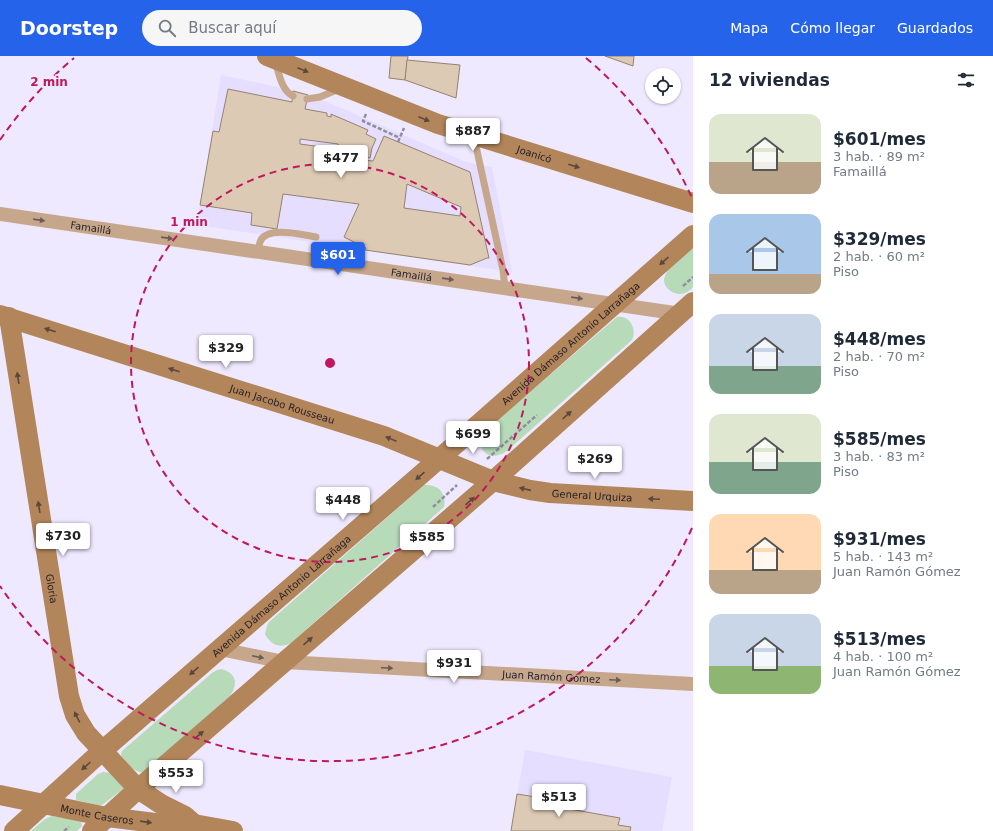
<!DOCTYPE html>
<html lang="es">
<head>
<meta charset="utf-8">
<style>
	body { margin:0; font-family:"DejaVu Sans",sans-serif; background:#f6f6f7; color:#1f2937; height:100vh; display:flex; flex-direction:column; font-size:15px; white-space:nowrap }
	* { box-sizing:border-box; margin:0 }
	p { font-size:13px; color:#747a83 }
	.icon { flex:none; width:22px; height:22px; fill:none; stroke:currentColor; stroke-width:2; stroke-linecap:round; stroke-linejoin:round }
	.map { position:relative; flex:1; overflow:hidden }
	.side { display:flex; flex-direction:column; background:#fff; width:300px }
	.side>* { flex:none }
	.tools { position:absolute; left:645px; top:12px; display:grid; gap:8px }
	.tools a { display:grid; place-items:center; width:36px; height:36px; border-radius:50%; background:#fff; box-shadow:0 1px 3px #0004; font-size:20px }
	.price { position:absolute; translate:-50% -34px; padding:0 9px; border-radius:4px; background:#fff; color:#222; font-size:13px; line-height:26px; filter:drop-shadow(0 1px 2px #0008) }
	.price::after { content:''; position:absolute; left:50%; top:24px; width:12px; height:9px; margin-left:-6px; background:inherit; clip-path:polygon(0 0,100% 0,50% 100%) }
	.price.current { background:#2563eb; color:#fff }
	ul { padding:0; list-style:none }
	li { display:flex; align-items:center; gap:12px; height:100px; padding:0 16px }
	li span { display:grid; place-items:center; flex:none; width:112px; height:80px; border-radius:12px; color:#555 }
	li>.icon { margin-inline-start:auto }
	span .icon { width:48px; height:48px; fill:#fffc; stroke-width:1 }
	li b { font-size:17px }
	h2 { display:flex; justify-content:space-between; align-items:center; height:48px; padding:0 16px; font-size:17px }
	header { display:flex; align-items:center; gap:24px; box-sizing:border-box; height:56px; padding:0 20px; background:#2563eb; color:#fff }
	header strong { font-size:19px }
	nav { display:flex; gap:22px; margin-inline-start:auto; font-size:14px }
	.search { width:280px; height:36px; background:#f6f6f7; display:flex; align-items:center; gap:10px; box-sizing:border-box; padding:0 14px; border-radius:22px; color:#747a83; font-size:15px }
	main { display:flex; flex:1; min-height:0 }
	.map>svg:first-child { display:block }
	.built { fill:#e5deff }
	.green { fill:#b7dab8 }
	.building { fill:#ddcab5; stroke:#94826f; fill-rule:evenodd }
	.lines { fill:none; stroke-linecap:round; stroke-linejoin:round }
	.path { stroke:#908d9d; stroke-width:2.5; stroke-dasharray:4 2; stroke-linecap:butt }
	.lane { stroke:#c7a78b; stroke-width:7 }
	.street { stroke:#c7a78b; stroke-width:14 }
	.secondary { stroke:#b3855a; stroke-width:20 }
	.oneway { fill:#5b483c }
	.oneway2 { fill:#6c5c55 }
	.ring { fill:none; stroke:#c2185b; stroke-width:2; stroke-dasharray:7 5 }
	.labels { text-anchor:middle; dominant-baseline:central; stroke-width:3.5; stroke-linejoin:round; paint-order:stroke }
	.street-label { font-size:10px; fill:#211f28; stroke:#eee9ff }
	.centre { fill:#c2185b; stroke:#eee9ff; stroke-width:2 }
	.ring-label { font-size:12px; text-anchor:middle; font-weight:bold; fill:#c2185b; stroke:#eee9ff; stroke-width:3.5; stroke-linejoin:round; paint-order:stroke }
</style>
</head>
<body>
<header>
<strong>Doorstep</strong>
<div class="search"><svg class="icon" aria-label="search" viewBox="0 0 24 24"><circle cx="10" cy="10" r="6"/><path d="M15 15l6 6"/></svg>Buscar aquí</div>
<nav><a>Mapa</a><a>Cómo llegar</a><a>Guardados</a></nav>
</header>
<main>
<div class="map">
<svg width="693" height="775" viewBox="0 0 693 775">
	<rect width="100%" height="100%" fill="#eee9ff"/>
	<g class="built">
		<polygon points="221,19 306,37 466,106 492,111 512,216 197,169"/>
		<polygon points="525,694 672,721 662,775 511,775"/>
	</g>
	<g class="green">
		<path d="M693 192V231C691 233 688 236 685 237 676 241 663 233 664 223 665 219 667 216 668 214Z"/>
		<path d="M617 261C630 259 637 273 632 284L507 395C495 403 483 402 479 385L481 380 486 374Z"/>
		<path d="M424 429C438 428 447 437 444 451L291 587C279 593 271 589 265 578L267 570 269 566Z"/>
		<path d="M222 613C237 618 238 628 230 640L144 716C135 718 127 707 122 701L121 699 122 695 212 617 217 614Z"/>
		<polygon points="103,716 112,717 123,731 123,733 102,749 98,749 76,744 76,738 98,718"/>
		<polygon points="52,760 81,765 82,770 77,775 31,775 45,763"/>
	</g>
	<g class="building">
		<polygon points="391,0 408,0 405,24 389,22"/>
		<polygon points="605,0 634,0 633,10"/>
		<polygon points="407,4 460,9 456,42 405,24"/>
		<path d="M228 33 292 46 293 35 308 39 305 53 327 57V60L331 61V58L368 74 366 78 376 83 372 92 370 102 359 100V105L343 103 342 108 363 111V104L373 105 384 80 470 116 489 202H487L470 209 365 194 366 192 344 181 359 148 283 138 277 173 251 169 252 157 200 149 213 75 219 76ZM300 83 338 88 337 93 300 88ZM407 128 461 151 460 160 404 152Z"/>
		<polygon points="517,738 548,743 547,749 620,762 618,769 631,771 630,775 511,775"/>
	</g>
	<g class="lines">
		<g class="path">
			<polyline points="366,58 363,65 400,82"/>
			<polyline points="398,86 404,72"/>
			<polyline points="683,230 693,221"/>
			<polyline points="487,403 537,359"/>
			<polyline points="433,451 457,429"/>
			<polyline points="64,775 69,771"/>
		</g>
		<g class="lane">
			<path d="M276 8C279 18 282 35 293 40"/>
			<polyline points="307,43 320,41 339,33"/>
			<polyline points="474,81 503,214 505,232"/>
			<path d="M259 196C259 193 259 189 260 186 266 169 303 179 316 181"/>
		</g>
		<g class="street">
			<path id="s1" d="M0 158 681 258"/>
			<path id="s2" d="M220 593 284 606 693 628"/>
		</g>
		<g class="secondary">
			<path id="s3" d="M267 0 438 68 693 147"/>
			<path id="s4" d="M0 259 384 380 493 425 530 434 550 437 693 445"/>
			<path id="s5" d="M9 261 69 640 75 659 86 677 138 733 161 748 185 760 194 768"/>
			<path id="s6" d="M0 739 107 761 179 770 194 768 233 775"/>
			<path id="s7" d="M14 775 102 695 440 402 693 179"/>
			<polyline points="92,775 138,733 493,425 693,246"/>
		</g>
	</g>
	<defs><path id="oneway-solid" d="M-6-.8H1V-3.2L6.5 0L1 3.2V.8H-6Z"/></defs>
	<g class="oneway">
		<use href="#oneway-solid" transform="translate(303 14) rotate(22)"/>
		<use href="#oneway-solid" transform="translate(424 63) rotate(22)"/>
		<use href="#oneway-solid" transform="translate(574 110) rotate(17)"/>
		<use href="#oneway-solid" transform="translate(664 205) rotate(138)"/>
		<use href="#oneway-solid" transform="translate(50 274) rotate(-162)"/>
		<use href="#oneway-solid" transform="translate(174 314) rotate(-162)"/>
		<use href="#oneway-solid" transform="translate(18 322) rotate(-99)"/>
		<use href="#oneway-solid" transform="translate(567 359) rotate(-42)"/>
		<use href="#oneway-solid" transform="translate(391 383) rotate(-158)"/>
		<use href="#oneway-solid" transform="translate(420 420) rotate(139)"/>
		<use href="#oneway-solid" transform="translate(525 433) rotate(-167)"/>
		<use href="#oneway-solid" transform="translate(654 443) rotate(-177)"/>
		<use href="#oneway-solid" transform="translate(470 445) rotate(-41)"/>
		<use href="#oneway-solid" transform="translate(39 451) rotate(-99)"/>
		<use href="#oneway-solid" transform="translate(308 585) rotate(-41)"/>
		<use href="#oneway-solid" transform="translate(194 615) rotate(139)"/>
		<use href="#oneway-solid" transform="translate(77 661) rotate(-117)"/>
		<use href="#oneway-solid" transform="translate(199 679) rotate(-41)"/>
		<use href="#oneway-solid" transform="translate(86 710) rotate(138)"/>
		<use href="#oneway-solid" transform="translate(146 766) rotate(8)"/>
	</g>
	<g class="oneway2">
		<use href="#oneway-solid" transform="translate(39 164) rotate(8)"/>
		<use href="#oneway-solid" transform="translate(167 182) rotate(8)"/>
		<use href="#oneway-solid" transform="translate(448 223) rotate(8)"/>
		<use href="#oneway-solid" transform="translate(577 242) rotate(8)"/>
		<use href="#oneway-solid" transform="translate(258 601) rotate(12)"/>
		<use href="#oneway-solid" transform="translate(387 612) rotate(3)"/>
		<use href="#oneway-solid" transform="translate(615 624) rotate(3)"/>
	</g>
	<g class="ring">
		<circle cx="330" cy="307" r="199"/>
		<path d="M692 472A398 398 0 0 1 0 530M0 84A398 398 0 0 1 74 2M586 2A398 398 0 0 1 692 142"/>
	</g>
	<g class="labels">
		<g class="street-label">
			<text stroke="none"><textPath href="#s3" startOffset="285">Joanicó</textPath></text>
			<text stroke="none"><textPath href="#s1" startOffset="92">Famaillá</textPath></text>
			<text stroke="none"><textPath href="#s1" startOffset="416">Famaillá</textPath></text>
			<text stroke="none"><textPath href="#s7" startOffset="740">Avenida Dámaso Antonio Larrañaga</textPath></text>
			<text stroke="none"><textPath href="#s4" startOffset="296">Juan Jacobo Rousseau</textPath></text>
			<text stroke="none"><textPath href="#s4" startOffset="621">General Urquiza</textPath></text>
			<text stroke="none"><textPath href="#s5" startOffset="275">Gloria</textPath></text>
			<text stroke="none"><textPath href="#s7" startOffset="356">Avenida Dámaso Antonio Larrañaga</textPath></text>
			<text stroke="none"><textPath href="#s2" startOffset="333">Juan Ramón Gómez</textPath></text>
			<text stroke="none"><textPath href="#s6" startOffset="99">Monte Caseros</textPath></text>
		</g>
	</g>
	<circle cx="330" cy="307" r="6" class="centre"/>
	<g class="ring-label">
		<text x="49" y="30">2 min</text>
		<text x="189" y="170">1 min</text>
	</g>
</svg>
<div class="tools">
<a><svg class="icon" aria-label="locate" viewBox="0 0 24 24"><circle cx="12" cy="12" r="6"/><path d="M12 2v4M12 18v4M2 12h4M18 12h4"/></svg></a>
</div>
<b class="price" style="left:473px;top:96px">$887</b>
<b class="price" style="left:341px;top:123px">$477</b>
<b class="price current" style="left:338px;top:220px">$601</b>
<b class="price" style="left:226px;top:313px">$329</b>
<b class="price" style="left:473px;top:399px">$699</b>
<b class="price" style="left:595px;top:424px">$269</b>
<b class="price" style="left:343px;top:465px">$448</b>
<b class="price" style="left:63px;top:501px">$730</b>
<b class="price" style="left:427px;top:502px">$585</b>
<b class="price" style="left:454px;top:628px">$931</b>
<b class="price" style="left:176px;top:738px">$553</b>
<b class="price" style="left:559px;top:762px">$513</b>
</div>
<section class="side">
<h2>12 viviendas<svg class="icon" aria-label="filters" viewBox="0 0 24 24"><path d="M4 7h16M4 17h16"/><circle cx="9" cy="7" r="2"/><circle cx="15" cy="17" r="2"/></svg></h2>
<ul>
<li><span style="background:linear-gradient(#dfe7d0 60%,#b9a48a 0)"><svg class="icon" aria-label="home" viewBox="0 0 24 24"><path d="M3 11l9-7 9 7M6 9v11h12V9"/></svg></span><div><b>$601/mes</b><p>3 hab. · 89 m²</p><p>Famaillá</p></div></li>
<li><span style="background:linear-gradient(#a9c7e8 75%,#b9a48a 0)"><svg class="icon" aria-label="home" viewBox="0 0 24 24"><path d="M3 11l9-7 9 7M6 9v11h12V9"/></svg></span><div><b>$329/mes</b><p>2 hab. · 60 m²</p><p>Piso</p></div></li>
<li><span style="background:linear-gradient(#c9d6e8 65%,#7fa58c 0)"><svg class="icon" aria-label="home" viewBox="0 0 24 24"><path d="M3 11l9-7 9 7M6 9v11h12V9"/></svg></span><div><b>$448/mes</b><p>2 hab. · 70 m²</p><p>Piso</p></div></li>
<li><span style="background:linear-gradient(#dfe7d0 60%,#7fa58c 0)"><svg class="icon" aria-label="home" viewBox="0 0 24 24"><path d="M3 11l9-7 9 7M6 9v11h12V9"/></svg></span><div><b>$585/mes</b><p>3 hab. · 83 m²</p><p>Piso</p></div></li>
<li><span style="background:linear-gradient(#ffd9b3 70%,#b9a48a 0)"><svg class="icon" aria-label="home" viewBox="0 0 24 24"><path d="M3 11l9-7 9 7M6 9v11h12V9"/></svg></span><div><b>$931/mes</b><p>5 hab. · 143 m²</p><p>Juan Ramón Gómez</p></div></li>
<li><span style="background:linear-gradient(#c9d6e8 65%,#8fb573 0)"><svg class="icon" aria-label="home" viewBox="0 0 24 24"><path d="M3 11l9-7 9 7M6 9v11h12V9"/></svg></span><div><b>$513/mes</b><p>4 hab. · 100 m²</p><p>Juan Ramón Gómez</p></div></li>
</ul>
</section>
</main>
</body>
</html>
